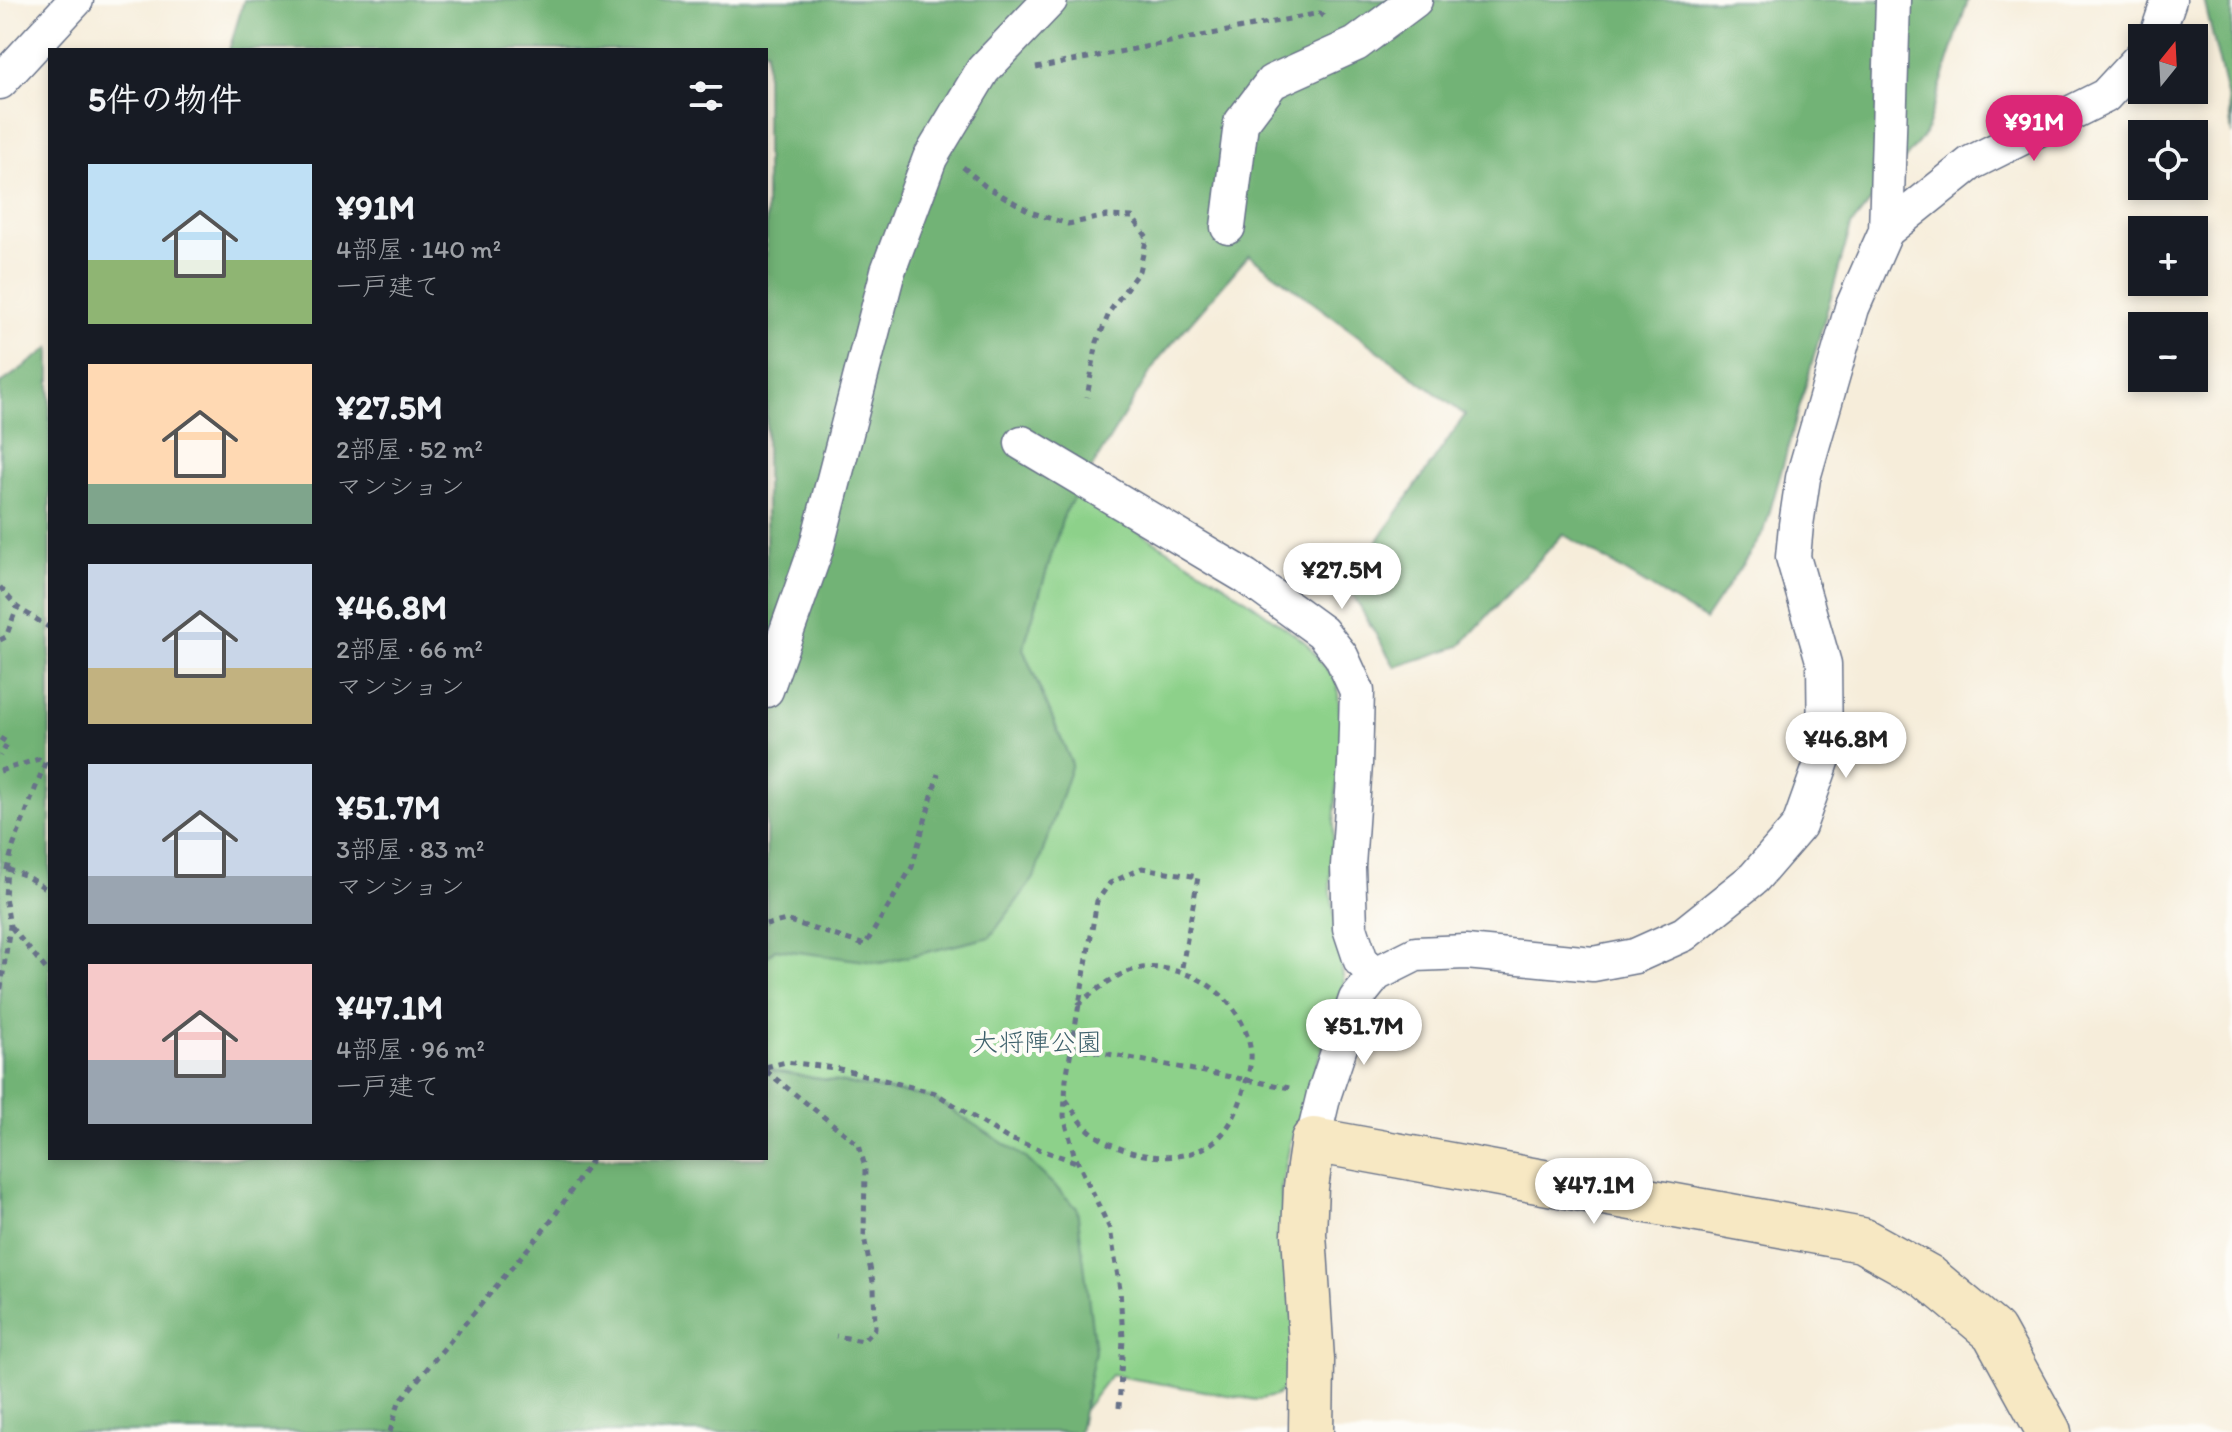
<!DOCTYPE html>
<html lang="ja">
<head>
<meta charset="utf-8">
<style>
	body { margin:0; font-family:Itim,"Klee One",sans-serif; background:#20242c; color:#f1f3f6; height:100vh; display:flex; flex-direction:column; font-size:30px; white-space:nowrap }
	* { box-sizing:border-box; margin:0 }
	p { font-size:26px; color:#9ea1a6 }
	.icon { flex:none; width:44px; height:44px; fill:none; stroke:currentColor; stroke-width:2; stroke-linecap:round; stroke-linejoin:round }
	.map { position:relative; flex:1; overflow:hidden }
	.sheet { position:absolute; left:48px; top:48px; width:720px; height:1112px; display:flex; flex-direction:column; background:#171b24; border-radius:0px; box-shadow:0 4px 12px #0003 }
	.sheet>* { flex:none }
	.needle { width:52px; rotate:18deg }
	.fabs { position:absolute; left:2128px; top:24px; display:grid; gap:16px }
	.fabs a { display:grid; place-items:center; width:80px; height:80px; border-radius:0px; background:#171b24; box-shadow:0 4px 12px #0003; font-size:40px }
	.price { position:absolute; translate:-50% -68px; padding:0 18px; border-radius:28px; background:#fff; color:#222; font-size:26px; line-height:52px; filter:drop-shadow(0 2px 4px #0008) }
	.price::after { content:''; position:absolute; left:50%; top:48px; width:24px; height:18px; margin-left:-12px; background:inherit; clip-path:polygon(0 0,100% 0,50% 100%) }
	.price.current { background:#db2777; color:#fff }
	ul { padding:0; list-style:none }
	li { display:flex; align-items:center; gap:24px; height:200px; padding:0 40px }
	li span { display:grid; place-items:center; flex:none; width:224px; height:160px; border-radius:0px; color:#555 }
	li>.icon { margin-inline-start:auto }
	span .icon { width:96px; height:96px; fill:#fffc; stroke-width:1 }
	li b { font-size:34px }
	h2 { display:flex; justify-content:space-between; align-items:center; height:96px; padding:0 40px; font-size:34px }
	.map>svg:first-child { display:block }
	.green { fill:#8dd18a; stroke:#548074; stroke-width:2 }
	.forest { fill:#72b376; stroke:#46716a; stroke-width:2 }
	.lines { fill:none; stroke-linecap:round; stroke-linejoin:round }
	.street-casing { stroke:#687289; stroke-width:37 }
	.secondary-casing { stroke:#687289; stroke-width:47 }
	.path { stroke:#687289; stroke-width:5; stroke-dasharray:6 6; stroke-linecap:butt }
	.street { stroke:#fff; stroke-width:34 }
	.secondary { stroke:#f7e8c3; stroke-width:44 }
	.labels { text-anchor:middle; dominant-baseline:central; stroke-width:8; stroke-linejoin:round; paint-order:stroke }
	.park-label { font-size:26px; fill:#3d606b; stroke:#fdfcf7 }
</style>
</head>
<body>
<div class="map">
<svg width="2232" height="1432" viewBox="0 0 2232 1432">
	<rect width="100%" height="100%" fill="#fdfcf7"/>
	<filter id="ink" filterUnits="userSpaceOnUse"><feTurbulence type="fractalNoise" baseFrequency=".0125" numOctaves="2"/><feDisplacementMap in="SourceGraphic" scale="16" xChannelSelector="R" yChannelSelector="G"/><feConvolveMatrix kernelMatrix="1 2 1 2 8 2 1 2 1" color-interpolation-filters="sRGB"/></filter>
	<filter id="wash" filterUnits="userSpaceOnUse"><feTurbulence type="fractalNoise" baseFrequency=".006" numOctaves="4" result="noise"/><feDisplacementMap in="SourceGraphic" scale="32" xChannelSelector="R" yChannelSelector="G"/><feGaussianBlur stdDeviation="1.8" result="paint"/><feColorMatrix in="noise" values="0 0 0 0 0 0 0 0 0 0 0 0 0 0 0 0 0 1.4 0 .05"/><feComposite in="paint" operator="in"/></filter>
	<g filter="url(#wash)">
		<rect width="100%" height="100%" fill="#f6edda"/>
		<polygon class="green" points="1021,460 1223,583 1305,642 1337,682 1341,724 1330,884 1344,983 1290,1144 1281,1190 1292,1297 1296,1369 1287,1386 1275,1396 1256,1400 1111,1375 1068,1430 766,1158 766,881"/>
		<g class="forest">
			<polygon points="244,0 1968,0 1925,134 1851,226 1764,532 1705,620 1563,534 1460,646 1395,667 1347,585 1465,415 1249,255 1157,361 1064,514 1023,649 1072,764 1034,878 990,937 881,963 775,949 766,958 766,50 229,50"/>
			<polygon points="2204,0 2232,0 2232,134 2227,95"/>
			<polygon points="50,348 50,1158 766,1158 766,1064 774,1071 933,1098 1026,1158 1077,1208 1095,1351 1079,1432 0,1432 0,384"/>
		</g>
	</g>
	<g filter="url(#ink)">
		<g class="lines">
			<g class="street-casing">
				<g id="street">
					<polyline points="2156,38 2169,0"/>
					<polyline points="0,82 76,0"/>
					<polyline points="1228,227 1241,123 1272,82 1356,44 1415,0"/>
					<polyline points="1886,231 1971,163 2105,96 2142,56"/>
					<polyline points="1022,443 1245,576 1322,632 1341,656 1357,691 1355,764 1348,866 1350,928 1361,961 1376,974"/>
					<polyline points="766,690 816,549 888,271 930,158 983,70 1050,0"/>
					<polyline points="1313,1140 1324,1094 1356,999 1376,974 1416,954 1466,952 1593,964 1635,956 1684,934 1754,878 1799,826 1825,753 1824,664 1793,557 1796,525 1803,478 1852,308 1886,231 1893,0"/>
				</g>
			</g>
			<g class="secondary-casing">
				<polyline id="secondary" points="1311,1432 1312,1360 1304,1234 1306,1187 1313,1140 1862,1240 1927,1276 1994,1332 2049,1432"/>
			</g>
			<g class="path">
				<polyline points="1036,68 1320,13 1325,19"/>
				<polyline points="963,167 985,186 1033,213 1068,224 1107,216 1132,217 1147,237 1139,271 1110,311 1097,342 1087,397"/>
				<polyline points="0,587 17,607 50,628"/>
				<polyline points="0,640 6,637 17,607"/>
				<polyline points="0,738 8,743 0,756"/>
				<polyline points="0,771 39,759 45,763 13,847 7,869 5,897 10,926 0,994"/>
				<polyline points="7,869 24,875 50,891"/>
				<polyline points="766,925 786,920 865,945 912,867 938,774"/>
				<polyline points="11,927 50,974"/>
				<polyline points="1071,1047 1290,1088"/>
				<polyline points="766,1067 786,1062 836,1068 935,1093 1007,1138 1076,1162"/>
				<polyline points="766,1071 859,1145 865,1167 864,1237 874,1287 875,1328 863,1341 836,1336"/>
				<path d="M1066 1100C1073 1109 1080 1122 1088 1129 1122 1160 1191 1170 1223 1133 1234 1120 1240 1104 1244 1089 1247 1078 1252 1064 1251 1053 1247 1018 1221 987 1189 975 1138 957 1117 973 1078 1005"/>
				<polyline points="1119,1408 1123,1339 1120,1289 1110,1229 1074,1154 1064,1116 1066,1079 1097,901 1110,883 1142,868 1198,877 1181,973"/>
				<polyline points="390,1432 399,1402 551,1221 593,1158"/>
			</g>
			<use href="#street" class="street"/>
			<use href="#secondary" class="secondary"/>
		</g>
	</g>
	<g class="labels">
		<g class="park-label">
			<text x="1037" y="1042">大将陣公園</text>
		</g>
	</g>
</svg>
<div class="fabs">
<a><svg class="needle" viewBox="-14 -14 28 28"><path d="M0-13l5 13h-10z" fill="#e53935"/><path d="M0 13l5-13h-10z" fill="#9ea1a6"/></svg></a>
<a><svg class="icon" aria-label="locate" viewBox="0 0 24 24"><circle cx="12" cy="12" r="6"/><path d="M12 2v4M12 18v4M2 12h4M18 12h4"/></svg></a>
<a>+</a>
<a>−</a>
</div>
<b class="price current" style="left:2034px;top:163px">¥91M</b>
<b class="price" style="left:1342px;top:611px">¥27.5M</b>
<b class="price" style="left:1846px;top:780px">¥46.8M</b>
<b class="price" style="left:1364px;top:1067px">¥51.7M</b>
<b class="price" style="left:1594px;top:1226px">¥47.1M</b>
<section class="sheet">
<h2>5件の物件<svg class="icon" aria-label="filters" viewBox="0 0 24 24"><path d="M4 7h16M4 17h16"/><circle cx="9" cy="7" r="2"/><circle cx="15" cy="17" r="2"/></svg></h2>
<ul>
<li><span style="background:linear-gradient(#bfe0f5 60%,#8fb573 0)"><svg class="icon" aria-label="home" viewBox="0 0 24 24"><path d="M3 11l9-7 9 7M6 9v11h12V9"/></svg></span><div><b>¥91M</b><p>4部屋 · 140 m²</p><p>一戸建て</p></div></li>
<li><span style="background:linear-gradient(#ffd9b3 75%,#7fa58c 0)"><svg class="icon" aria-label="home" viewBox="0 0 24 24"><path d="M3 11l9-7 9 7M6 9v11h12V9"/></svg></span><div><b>¥27.5M</b><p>2部屋 · 52 m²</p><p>マンション</p></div></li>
<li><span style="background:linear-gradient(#c9d6e8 65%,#c2b280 0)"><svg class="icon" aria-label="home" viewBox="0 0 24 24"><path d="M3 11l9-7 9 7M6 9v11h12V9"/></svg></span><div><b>¥46.8M</b><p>2部屋 · 66 m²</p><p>マンション</p></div></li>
<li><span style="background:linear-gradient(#c9d6e8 70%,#9aa5b1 0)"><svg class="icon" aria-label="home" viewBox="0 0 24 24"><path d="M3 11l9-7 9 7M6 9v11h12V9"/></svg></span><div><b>¥51.7M</b><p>3部屋 · 83 m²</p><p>マンション</p></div></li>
<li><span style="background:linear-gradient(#f6c9c9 60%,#9aa5b1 0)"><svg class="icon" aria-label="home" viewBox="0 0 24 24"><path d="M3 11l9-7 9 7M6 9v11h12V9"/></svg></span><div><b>¥47.1M</b><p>4部屋 · 96 m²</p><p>一戸建て</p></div></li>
</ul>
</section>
</div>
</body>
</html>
